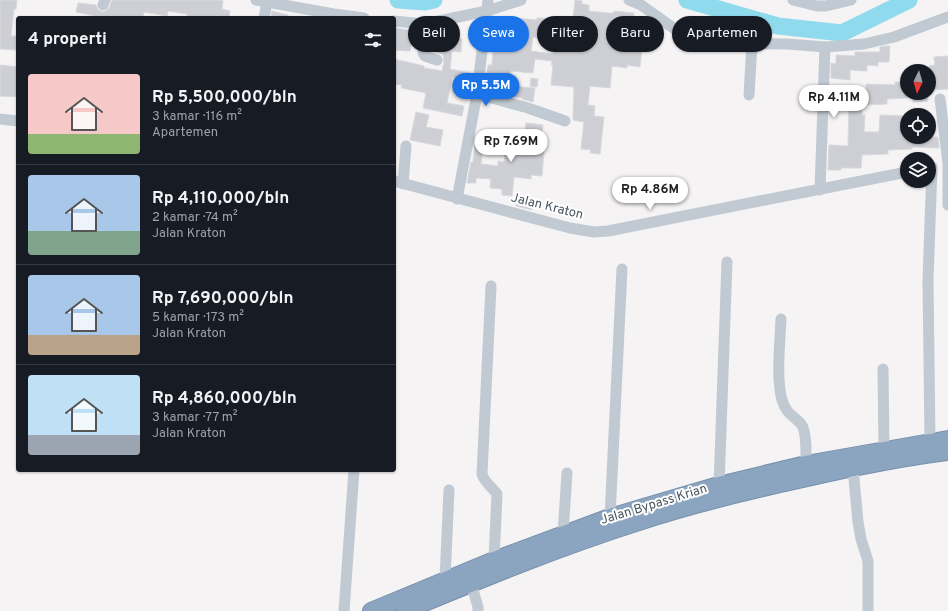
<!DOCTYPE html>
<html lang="id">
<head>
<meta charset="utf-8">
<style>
	body { margin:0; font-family:Overpass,sans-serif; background:#20242c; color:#f1f3f6; height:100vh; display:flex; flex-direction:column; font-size:15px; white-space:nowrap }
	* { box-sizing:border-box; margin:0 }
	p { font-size:13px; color:#9ea1a6 }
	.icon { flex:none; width:22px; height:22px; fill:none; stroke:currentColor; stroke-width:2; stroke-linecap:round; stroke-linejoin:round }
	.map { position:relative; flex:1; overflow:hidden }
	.sheet { position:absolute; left:16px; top:16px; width:380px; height:456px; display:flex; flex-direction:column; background:#171b24; border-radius:4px; box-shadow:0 1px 3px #0004 }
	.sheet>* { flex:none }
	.banner { position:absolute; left:408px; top:16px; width:380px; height:36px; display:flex; gap:8px }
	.needle { width:26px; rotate:185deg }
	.tools { position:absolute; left:900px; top:64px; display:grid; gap:8px }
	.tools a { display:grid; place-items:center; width:36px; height:36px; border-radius:50%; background:#171b24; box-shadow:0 1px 3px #0004; font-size:20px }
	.price { position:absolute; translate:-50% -34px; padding:0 9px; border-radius:14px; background:#fff; color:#222; font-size:13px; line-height:26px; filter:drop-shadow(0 1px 2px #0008) }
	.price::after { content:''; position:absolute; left:50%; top:24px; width:12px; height:9px; margin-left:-6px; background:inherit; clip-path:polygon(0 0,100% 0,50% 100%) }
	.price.current { background:#1a73e8; color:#fff }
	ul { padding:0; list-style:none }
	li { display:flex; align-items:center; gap:12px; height:100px; padding:0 12px }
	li+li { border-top:1px solid #363941 }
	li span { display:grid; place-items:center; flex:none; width:112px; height:80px; border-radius:4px; color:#555 }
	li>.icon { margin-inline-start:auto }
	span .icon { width:48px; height:48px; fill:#fffc; stroke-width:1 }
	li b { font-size:17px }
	h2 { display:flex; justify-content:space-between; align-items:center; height:48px; padding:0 12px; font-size:17px }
	.tag { padding:0 14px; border-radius:18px; background:#171b24; box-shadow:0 1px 3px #0004; font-size:14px; line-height:36px }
	.tag.current { background:#1a73e8; color:#fff }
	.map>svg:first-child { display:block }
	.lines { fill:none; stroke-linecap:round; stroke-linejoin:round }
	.river { stroke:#90daee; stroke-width:17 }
	.building { fill:#cdcfd5; stroke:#d7d9de; fill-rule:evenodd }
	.highway-casing { stroke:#7690ad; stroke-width:18 }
	.minor { stroke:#c1cad2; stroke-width:11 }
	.highway { stroke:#8ba5c1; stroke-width:16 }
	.labels { text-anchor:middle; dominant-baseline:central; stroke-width:4; stroke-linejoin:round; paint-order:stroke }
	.street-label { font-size:13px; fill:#4a5661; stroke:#fff }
</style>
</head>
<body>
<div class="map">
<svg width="948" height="611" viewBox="0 0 948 611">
	<rect width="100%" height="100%" fill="#f5f3f3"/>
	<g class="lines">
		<g class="river">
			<polyline points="398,0 425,2 434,0"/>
			<polyline points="687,0 778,26 842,33 909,0"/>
		</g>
	</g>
	<g class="building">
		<polygon points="0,0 17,0 16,9 14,9 11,36 17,36 16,50 0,49"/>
		<polygon points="112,0 219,0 223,1 222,9 230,11 229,18 187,18 187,14 168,11 167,16 144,12 143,18 105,18 76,12 78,3 96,5 98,10 104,12 109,8"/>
		<path d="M575 0 582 1V4L589 5V11L608 13H614V11L634 13V20L645 22 640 67 627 65V68L612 66 610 88 590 86 588 105 595 106 594 116 604 117 600 154 590 153 591 150 581 149 584 122 573 120 574 87 551 85 553 65H551L552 61 535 59 533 73 511 71 509 86 535 88 533 102 522 99V98L502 94V92L485 89 488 65H492L493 49H489L493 17 513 19V18L537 20V18L573 19ZM533 37 555 40 553 54 531 51Z"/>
		<polygon points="272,11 288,15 288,18 271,18"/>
		<polygon points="395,28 414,31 410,51 394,50"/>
		<polygon points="432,36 462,39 461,52 452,51 450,69 470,73 468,81 452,77 447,103 464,106 462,116 423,108 426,93 401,88 402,85 394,84 394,59 424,66 424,68 442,71 444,62 443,54 430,50"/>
		<polygon points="886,46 890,46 889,62 878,62 878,66 867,65 867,71 850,70 850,80 831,78 831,63 836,64 836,55 855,56 855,52 880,52 880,47"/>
		<polygon points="948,56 948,89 929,90 929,66 935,65 934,57"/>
		<polygon points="0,65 18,67 18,97 0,96"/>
		<polygon points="531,78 538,79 537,87 530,86"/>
		<polygon points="895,82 907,82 907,98 887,99 887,104 862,105 862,115 865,115 864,132 879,132 880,115 907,116 907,137 938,137 939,148 912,147 912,149 888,150 888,154 862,155 861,168 841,168 841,170 828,170 829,145 848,146 849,97 860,97 860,91 866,91 866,84 895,85"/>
		<polygon points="913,93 927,93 928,101 913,102"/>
		<polygon points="416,112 429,115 426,127 443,130 440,146 410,140"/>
		<polygon points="526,123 543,125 540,151 544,152 542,176 531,175 531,179 514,177 512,196 502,195 502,189 490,188 491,179 476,178 476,183 467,183 471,162 473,162 475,144 483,145 481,164 498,166 498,161 504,162 506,146 532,147 533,133 525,133"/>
		<polygon points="517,200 533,201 532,210 516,206"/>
	</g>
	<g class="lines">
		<g class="highway-casing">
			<g id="highway">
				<polyline points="371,611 494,560 610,517 640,508 719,485 806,464 948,439"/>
				<path d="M405 611C482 579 560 547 639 522 693 504 748 491 803 479 851 468 899 458 948 452"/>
			</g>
		</g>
		<g class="minor">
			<polyline points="256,0 334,14 364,18"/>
			<polyline points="629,0 641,5 679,32 694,39 714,43 788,44 825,47 864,44 894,37 948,17"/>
			<polyline points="793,0 817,6 826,6 851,0"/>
			<polyline points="103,5 105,0"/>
			<polyline points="264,18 267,2"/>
			<polyline points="394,21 424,24 487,11 521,0"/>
			<polyline points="424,24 423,53 425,56 437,60"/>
			<polyline points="477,94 528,108 565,121"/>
			<polyline points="749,95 752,43"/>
			<polyline points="940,99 948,163 948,205"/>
			<polyline points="0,119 18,121"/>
			<polyline points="394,181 570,228 594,232 608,231 907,172"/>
			<polyline points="403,184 406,146"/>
			<polyline points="820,190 825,47"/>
			<polyline points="457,199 477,94 488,0"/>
			<path d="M491 286 482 474C484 482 492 487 497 494L494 560"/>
			<path d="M781 319C780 341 776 380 782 400 787 415 792 414 801 424 807 431 806 454 806 464"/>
			<polyline points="883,369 884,450"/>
			<polyline points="930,442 928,280 932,167"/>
			<polyline points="853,468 858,522 861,539 868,561 868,611"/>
			<polyline points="719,485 727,262"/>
			<polyline points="610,517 622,269"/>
			<polyline points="563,534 567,473"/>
			<polyline points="445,580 449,490"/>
			<polyline points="471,583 478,607 478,611"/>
			<polyline points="344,611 354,470"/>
		</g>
		<use href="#highway" class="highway"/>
	</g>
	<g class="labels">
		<g class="street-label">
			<text transform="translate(547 207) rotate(14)">Jalan Kraton</text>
			<text transform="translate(654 505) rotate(-17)">Jalan Bypass Krian</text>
		</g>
	</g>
</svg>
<div class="tools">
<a><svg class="needle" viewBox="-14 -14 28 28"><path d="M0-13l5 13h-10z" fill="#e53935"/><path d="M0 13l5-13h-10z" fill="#9ea1a6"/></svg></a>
<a><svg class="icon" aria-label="locate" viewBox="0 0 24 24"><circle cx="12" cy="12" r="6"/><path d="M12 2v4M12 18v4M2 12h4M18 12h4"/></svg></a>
<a><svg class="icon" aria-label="layers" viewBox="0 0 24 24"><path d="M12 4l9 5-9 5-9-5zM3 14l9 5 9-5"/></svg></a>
</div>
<b class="price current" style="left:486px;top:107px">Rp 5.5M</b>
<b class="price" style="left:834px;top:119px">Rp 4.11M</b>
<b class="price" style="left:511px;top:163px">Rp 7.69M</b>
<b class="price" style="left:650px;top:211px">Rp 4.86M</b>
<div class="banner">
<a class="tag">Beli</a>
<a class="tag current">Sewa</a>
<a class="tag">Filter</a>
<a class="tag">Baru</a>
<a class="tag">Apartemen</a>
</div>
<section class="sheet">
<h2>4 properti<svg class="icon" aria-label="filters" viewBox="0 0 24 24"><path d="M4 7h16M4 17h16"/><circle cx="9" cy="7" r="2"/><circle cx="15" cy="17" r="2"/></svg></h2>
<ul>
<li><span style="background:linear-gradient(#f6c9c9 75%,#8fb573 0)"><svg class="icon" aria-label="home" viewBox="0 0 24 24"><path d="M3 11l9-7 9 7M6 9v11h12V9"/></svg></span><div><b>Rp 5,500,000/bln</b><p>3 kamar · 116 m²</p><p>Apartemen</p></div></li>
<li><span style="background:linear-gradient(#a9c7e8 70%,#7fa58c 0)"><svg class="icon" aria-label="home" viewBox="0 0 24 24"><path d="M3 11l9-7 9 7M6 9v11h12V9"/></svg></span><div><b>Rp 4,110,000/bln</b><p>2 kamar · 74 m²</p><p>Jalan Kraton</p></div></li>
<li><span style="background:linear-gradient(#a9c7e8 75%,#b9a48a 0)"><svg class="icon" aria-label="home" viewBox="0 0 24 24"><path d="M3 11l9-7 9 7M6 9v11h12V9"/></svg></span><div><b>Rp 7,690,000/bln</b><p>5 kamar · 173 m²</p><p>Jalan Kraton</p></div></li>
<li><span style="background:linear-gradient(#bfe0f5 75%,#9aa5b1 0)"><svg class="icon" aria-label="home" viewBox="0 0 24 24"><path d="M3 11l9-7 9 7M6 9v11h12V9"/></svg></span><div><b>Rp 4,860,000/bln</b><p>3 kamar · 77 m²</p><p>Jalan Kraton</p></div></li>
</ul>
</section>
</div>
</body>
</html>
